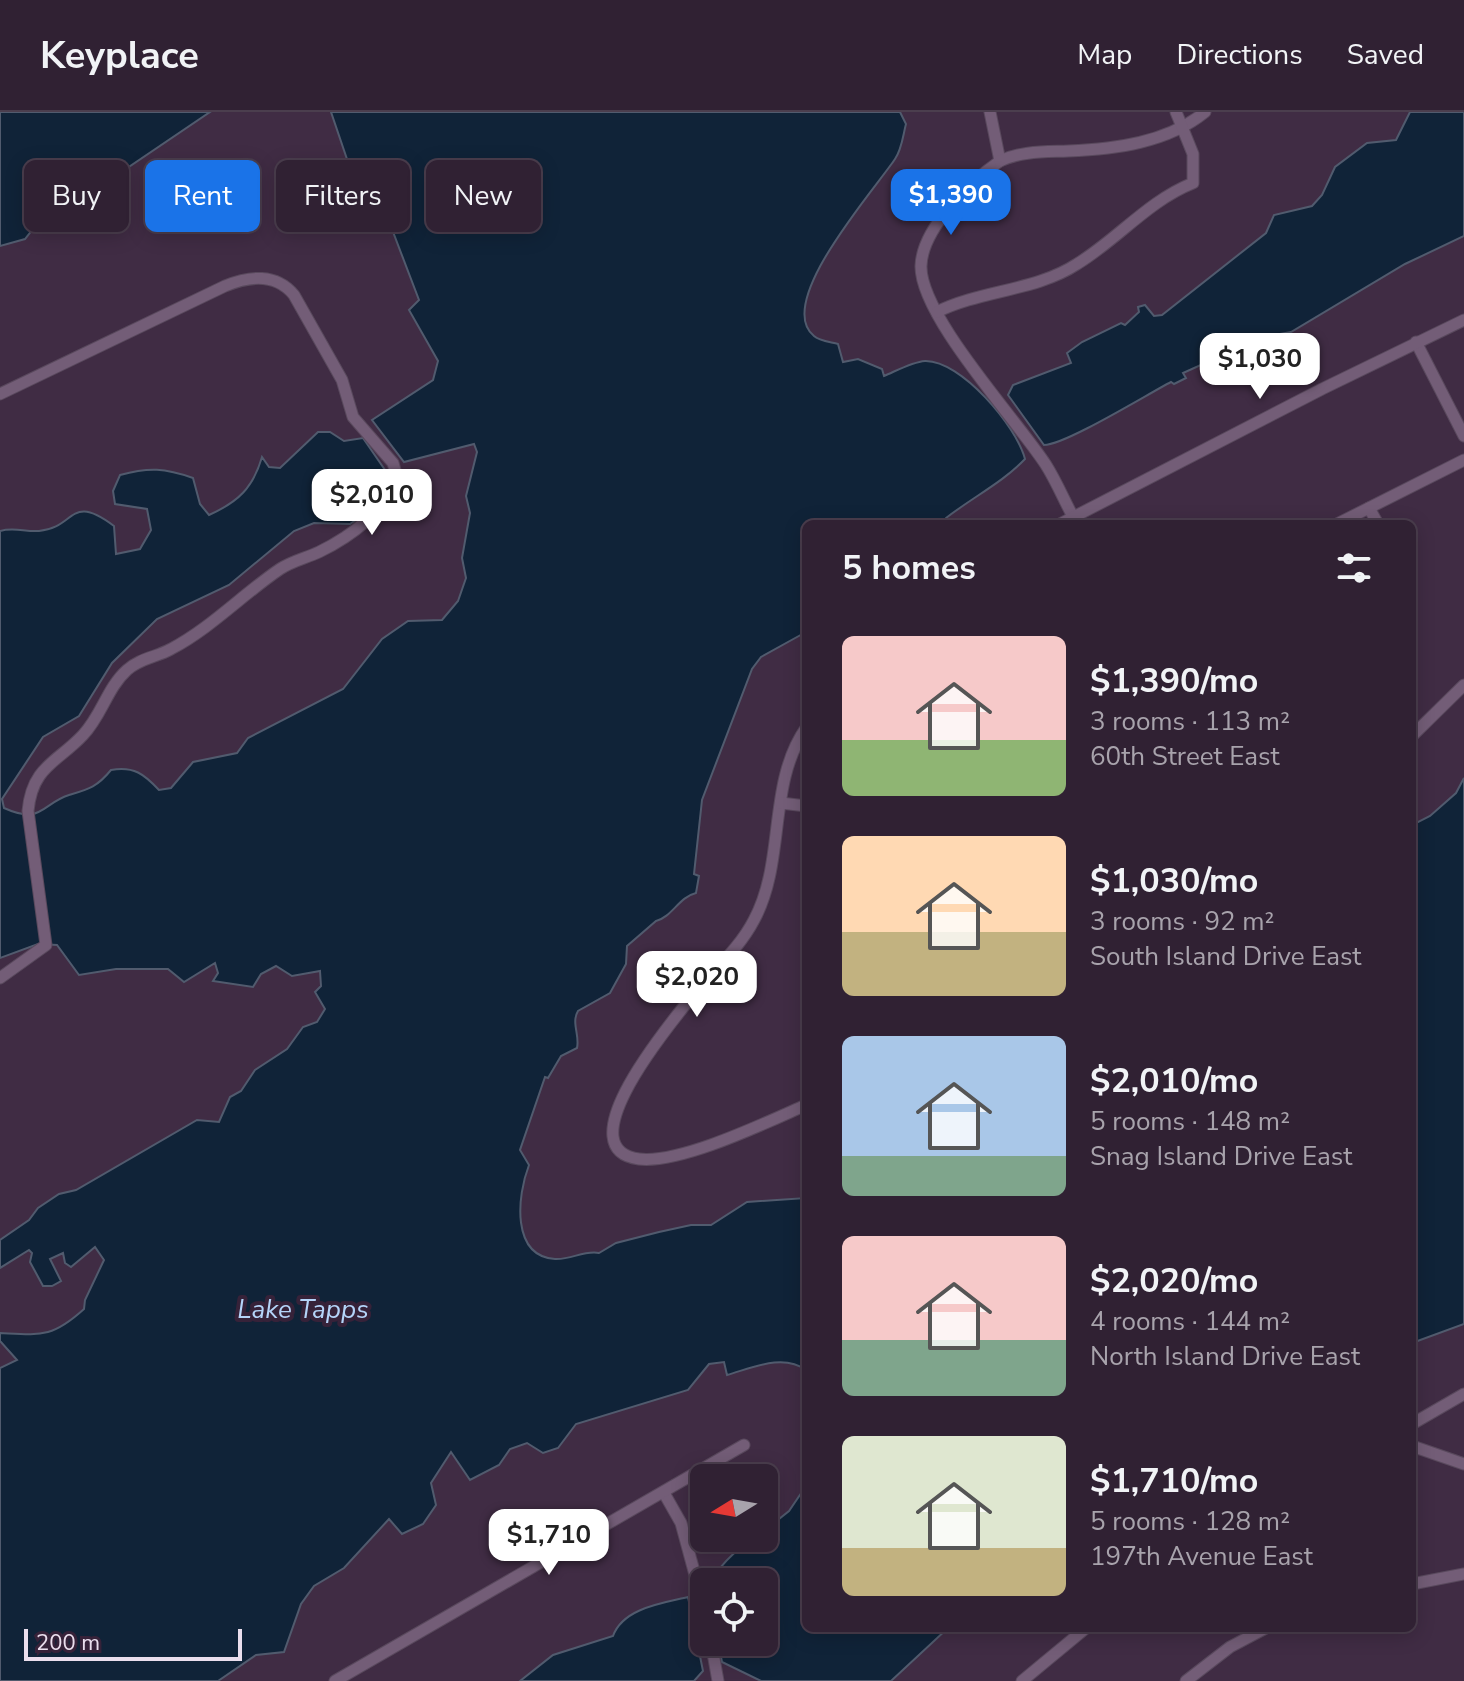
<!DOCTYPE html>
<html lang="en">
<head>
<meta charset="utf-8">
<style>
	body { margin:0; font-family:"Nunito Sans",sans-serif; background:#3c2e3f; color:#f1f3f6; height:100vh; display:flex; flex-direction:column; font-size:30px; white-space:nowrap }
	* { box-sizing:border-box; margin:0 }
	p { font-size:26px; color:#a8a3ac }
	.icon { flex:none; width:44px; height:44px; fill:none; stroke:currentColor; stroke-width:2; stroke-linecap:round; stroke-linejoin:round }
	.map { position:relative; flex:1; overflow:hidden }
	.drawer { position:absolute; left:802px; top:408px; width:614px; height:1112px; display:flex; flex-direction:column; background:#302133; border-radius:12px; box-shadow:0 4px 20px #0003,0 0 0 2px #4b3e4e }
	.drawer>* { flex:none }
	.hud { position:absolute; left:24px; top:48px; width:658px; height:72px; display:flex; gap:16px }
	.needle { width:52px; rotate:259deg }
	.fabs { position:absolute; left:690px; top:1352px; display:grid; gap:16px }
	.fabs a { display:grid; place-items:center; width:88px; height:88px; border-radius:12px; background:#302133; box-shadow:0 4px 20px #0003,0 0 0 2px #4b3e4e; font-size:40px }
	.scale { position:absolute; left:24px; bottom:20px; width:218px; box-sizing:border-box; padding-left:8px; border:4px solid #eadeed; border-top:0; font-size:22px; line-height:28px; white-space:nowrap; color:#eadeed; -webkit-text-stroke:6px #362239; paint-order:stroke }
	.price { position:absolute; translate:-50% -68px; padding:0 18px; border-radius:16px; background:#fff; color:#222; font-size:26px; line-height:52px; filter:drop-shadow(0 2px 4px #0008) }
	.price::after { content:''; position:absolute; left:50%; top:48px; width:24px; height:18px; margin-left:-12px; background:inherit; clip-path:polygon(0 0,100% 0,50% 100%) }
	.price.active { background:#1a73e8; color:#fff }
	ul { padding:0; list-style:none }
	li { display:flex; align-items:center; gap:24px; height:200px; padding:0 40px }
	li span { display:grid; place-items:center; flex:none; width:224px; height:160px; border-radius:12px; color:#555 }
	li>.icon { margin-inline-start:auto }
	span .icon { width:96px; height:96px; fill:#fffc; stroke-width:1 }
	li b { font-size:34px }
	h2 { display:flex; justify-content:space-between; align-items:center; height:96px; padding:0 40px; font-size:34px }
	.chip { padding:0 28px; border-radius:12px; background:#302133; box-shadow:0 4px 20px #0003,0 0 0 2px #4b3e4e; font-size:28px; line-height:72px }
	.chip.active { background:#1a73e8; color:#fff }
	header { display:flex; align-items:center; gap:48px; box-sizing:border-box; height:112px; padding:0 40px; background:#302133; border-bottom:2px solid #4b3e4e }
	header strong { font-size:38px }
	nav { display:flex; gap:44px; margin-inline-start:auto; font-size:28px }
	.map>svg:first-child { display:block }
	.water { fill:#102338; stroke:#515b6e; stroke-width:2 }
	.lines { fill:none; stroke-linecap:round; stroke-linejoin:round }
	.minor-casing { stroke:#59495d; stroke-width:13 }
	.minor { stroke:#735d77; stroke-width:11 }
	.labels { text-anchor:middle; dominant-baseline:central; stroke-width:8; stroke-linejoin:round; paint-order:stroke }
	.water-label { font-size:26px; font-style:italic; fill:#b4d4f9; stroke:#362239 }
</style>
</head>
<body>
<header>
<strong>Keyplace</strong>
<nav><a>Map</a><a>Directions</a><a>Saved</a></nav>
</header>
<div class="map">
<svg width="1464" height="1569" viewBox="0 0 1464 1569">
	<rect width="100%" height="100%" fill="#402c44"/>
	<g class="water">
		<polygon points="0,0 210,0 108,69 79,76 44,103 25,127 0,134"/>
		<path d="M331 0H900L906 12C903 23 902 37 895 47 876 76 773 191 814 224 819 229 831 230 838 232L843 250 858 247 882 257 884 264C896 259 912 250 925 249 961 248 1017 315 1025 347 1002 371 973 385 946 406L944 412H806V520L761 545 752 557 702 688 694 762 699 764 696 781C679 785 672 805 656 809L627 834 626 852 610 881 578 899C571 911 580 923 577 936L561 944 548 966 545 965 520 1038 529 1053C517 1084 511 1144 555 1147 571 1148 584 1138 599 1141L616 1131 659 1120 691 1113H711L747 1090 806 1086V1258C783 1241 752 1256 727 1263L724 1250 709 1252 688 1278 576 1312 558 1336 543 1341 527 1331 510 1337 499 1353 470 1368 451 1340 431 1371 436 1393 423 1412 402 1422 389 1407 344 1456 314 1474 301 1492 284 1540 256 1543 218 1569H0V1256L17 1248 0 1229V1221C41 1223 52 1226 84 1197L85 1188 104 1148 95 1135 71 1155 65 1151 63 1141 50 1147 61 1169 52 1174H43L30 1150 32 1141 29 1138 0 1156V1128L29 1108 38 1096 59 1082 76 1078 197 1008 219 1010 230 985 241 979 255 958 287 937 303 915 317 910 325 897 315 880 321 874 320 859 292 864 276 854 261 862 253 875 213 869 218 861 215 851 184 870 168 857H116L79 863 57 833 38 832 0 846V419C14 415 25 420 39 419 76 416 69 380 114 414L116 442 140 437 151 418 147 397 115 392 113 379 120 363C149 355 165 356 193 366L200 392 209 403C238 390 253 376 262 345L269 355 280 356 318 320H330L344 329 363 326 385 358 374 365 357 407 350 412 314 411 294 419 229 473 157 507 112 551 79 604 43 625 2 687 4 696C42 713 41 692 69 683 89 677 97 675 111 658 134 654 144 662 159 678L171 676 193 650 237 641 248 626 343 577 382 527 408 509 442 508 458 489 466 466 462 446 470 401 466 384 477 340 474 332 404 350 372 308 433 268 438 249 409 198 419 188 390 112 349 53Z"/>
		<path d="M1410 0H1464V124L1405 152 1291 220 1263 225 1183 261 1186 266 1174 272 1171 270C1146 283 1065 333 1044 333L1008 283 1013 273 1071 251 1067 241 1082 230 1121 211 1125 213 1139 200 1138 195 1145 193 1154 204 1162 203 1266 121 1274 103 1312 94 1322 83 1335 55 1367 31 1396 28Z"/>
		<polygon points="1464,666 1464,1212 1412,1231 1412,713 1430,704 1456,681"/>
		<path d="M806 1374V1516H948L891 1569H761L722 1550 718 1530H764V1470H710C720 1454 744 1426 764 1426V1419L789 1399Z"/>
		<path d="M688 1485 703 1559 694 1569H520L553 1543 613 1524C623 1496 663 1491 688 1485Z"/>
	</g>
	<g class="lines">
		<g class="minor-casing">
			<g id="minor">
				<path d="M990 0 1000 49C971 69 922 116 921 154 920 204 1017 308 1046 353 1058 372 1066 393 1077 412"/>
				<path d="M1000 49C1021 39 1045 40 1068 39 1115 37 1167 31 1205 0"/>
				<path d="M937 200C981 178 1036 179 1077 152 1118 127 1148 89 1193 71V42L1176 0"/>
				<polyline points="1416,230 1464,324"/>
				<path d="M0 282 225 174C249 164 276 161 294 183L342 268 353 305 393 351 397 365C386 399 350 425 319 440 306 446 292 449 280 457 243 482 211 516 171 537 157 545 140 546 127 558 107 576 102 603 83 623 58 650 32 654 28 699L46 833 0 866"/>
				<polyline points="1369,396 1378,412"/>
				<polyline points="1060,412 1322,277 1464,208"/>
				<polyline points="1337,412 1464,348"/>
				<path d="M806 616C767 672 786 749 754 808 738 839 710 861 689 888 672 910 564 1037 639 1047 681 1052 767 1010 806 993"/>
				<polyline points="1412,624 1464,573"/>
				<polyline points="781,691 806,694"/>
				<polyline points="1412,1312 1464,1282"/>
				<polyline points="1412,1334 1464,1352"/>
				<polyline points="664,1381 681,1411 704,1496"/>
				<polyline points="1412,1472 1464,1462"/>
				<polyline points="711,1530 718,1569"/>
				<polyline points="335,1569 744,1333"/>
				<polyline points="1022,1569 1086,1516"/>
				<polyline points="1186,1569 1230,1535 1266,1516"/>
			</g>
		</g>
		<use href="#minor" class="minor"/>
	</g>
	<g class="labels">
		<g class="water-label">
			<text x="303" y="1197">Lake Tapps</text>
		</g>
	</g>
</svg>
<div class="fabs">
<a><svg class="needle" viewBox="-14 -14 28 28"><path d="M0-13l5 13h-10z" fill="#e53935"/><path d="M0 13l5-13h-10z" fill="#a8a3ac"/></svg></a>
<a><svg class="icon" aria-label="locate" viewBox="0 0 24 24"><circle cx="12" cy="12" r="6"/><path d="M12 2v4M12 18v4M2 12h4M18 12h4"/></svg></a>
</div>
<div class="scale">200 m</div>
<b class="price active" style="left:951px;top:125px">$1,390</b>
<b class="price" style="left:1260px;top:289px">$1,030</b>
<b class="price" style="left:372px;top:425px">$2,010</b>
<b class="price" style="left:697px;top:907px">$2,020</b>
<b class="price" style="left:549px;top:1465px">$1,710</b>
<div class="hud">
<a class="chip">Buy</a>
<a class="chip active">Rent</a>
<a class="chip">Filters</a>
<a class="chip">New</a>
</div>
<section class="drawer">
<h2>5 homes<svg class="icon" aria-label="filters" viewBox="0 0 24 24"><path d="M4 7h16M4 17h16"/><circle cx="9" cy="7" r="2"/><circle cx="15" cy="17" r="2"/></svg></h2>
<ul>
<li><span style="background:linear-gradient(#f6c9c9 65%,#8fb573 0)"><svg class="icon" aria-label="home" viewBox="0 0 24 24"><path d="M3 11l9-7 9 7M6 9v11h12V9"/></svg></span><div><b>$1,390/mo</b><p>3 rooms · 113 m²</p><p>60th Street East</p></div></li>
<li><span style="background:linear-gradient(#ffd9b3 60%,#c2b280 0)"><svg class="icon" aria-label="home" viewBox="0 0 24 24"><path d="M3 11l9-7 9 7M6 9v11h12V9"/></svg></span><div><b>$1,030/mo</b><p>3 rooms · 92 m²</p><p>South Island Drive East</p></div></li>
<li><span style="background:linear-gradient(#a9c7e8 75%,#7fa58c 0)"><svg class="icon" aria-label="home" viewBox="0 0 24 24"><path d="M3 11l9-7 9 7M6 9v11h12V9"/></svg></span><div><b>$2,010/mo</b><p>5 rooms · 148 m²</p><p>Snag Island Drive East</p></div></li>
<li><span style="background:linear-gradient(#f6c9c9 65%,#7fa58c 0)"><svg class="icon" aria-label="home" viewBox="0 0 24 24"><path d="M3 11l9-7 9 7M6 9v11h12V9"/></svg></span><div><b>$2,020/mo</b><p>4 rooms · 144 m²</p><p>North Island Drive East</p></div></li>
<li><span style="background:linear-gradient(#dfe7d0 70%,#c2b280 0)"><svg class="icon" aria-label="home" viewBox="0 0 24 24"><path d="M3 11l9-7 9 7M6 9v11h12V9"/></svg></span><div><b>$1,710/mo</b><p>5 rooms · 128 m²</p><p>197th Avenue East</p></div></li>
</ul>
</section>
</div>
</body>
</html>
